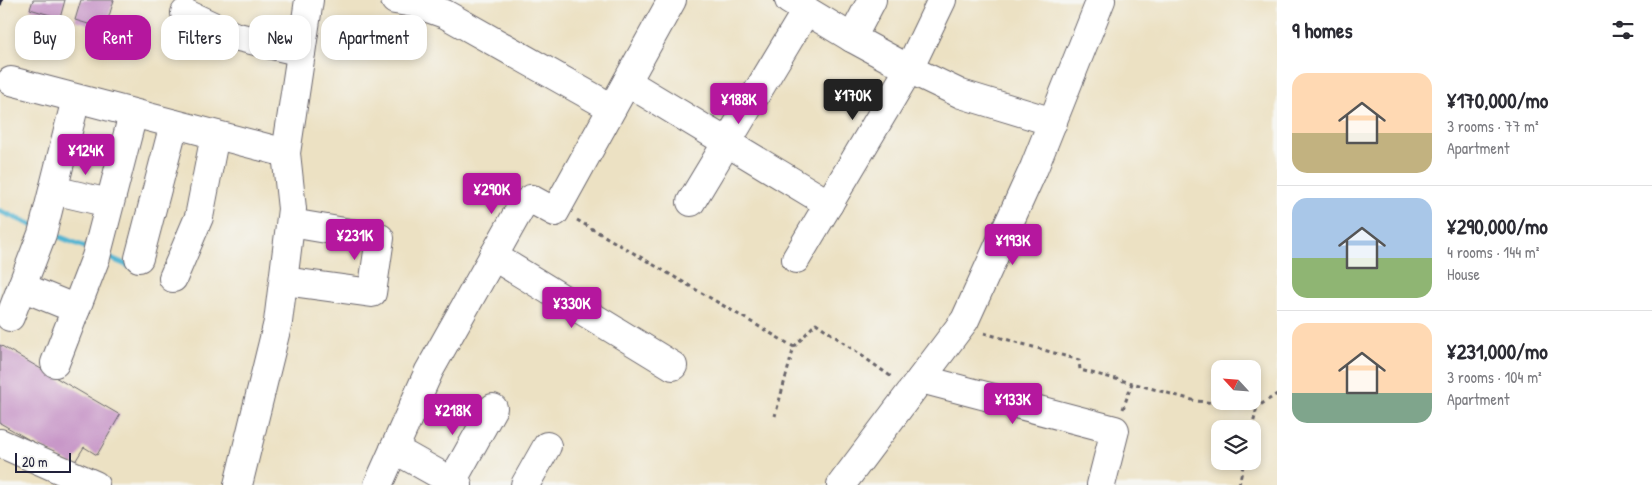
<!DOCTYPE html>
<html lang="en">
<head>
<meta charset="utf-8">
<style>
	body { margin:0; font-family:"Patrick Hand",sans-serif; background:#f7f7f7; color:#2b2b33; height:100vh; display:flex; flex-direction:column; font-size:19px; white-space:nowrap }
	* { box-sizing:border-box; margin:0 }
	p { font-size:16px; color:#7c7c81 }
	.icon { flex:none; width:28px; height:28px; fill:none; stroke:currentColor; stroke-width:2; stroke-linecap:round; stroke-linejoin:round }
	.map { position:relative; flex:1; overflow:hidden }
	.panel { display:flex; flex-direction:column; background:#fff; width:375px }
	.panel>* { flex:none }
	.top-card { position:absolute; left:15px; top:15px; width:475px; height:45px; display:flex; gap:10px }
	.needle { width:32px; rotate:296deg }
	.tools { position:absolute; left:1211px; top:360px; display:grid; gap:10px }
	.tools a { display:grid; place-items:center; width:50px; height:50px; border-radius:10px; background:#fff; box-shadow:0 2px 8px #0003; font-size:25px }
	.scale { position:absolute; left:15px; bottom:12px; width:56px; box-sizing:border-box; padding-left:5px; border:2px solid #22223b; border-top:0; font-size:14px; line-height:18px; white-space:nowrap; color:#22223b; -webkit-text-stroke:4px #f6f6f2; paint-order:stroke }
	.price { position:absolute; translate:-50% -42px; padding:0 11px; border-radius:5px; background:#b5179e; color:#fff; font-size:16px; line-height:32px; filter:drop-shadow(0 1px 2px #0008) }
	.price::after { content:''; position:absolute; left:50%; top:30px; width:15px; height:11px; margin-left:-8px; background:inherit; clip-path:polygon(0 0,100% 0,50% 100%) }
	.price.current { background:#222; color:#fff }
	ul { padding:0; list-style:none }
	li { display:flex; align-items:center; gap:15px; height:125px; padding:0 15px }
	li+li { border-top:1px solid #e1e1e2 }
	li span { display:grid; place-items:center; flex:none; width:140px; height:100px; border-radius:15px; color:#555 }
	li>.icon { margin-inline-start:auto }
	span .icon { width:60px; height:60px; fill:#fffc; stroke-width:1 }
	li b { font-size:21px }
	h2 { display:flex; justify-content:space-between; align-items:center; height:60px; padding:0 15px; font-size:21px }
	.chip { padding:0 18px; border-radius:15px; background:#fff; box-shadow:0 2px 8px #0003; font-size:18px; line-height:45px }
	.chip.current { background:#b5179e; color:#fff }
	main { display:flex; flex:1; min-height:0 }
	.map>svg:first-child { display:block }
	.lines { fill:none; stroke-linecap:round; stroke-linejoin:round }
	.stream { stroke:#54b5d2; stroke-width:5.5 }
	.building { fill:#c897c8 }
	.minor-casing { stroke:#69656b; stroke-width:30 }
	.path { stroke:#69656b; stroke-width:3; stroke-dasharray:4 4; stroke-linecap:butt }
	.minor { stroke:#fff; stroke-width:28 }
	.rail { stroke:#22223b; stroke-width:4 }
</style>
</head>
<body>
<main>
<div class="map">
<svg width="1277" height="485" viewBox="0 0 1277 485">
	<rect width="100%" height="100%" fill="#f6f6f2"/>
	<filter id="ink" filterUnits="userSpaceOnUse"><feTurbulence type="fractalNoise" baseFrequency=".02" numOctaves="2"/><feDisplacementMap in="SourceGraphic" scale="10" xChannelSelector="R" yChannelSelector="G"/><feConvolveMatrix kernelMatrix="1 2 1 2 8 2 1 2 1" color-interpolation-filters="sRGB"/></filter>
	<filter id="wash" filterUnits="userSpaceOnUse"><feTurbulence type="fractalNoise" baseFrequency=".0096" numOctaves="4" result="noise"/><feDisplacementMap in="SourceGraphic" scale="20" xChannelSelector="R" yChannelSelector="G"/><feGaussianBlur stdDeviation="1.12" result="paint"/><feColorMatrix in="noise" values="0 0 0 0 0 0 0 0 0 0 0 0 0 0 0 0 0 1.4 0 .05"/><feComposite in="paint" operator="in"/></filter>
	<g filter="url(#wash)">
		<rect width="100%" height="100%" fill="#ece1c3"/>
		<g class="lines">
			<g class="stream">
				<polyline points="0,211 37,227"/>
				<polyline points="50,233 90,249"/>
				<polyline points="103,255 134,268"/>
			</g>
		</g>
		<g id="blocks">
			<g class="building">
				<polygon points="33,0 65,0 60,18 30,9"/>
				<polygon points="81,0 114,0 105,29 75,20"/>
				<polygon points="0,345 120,415 97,455 84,447 73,465 0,423"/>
			</g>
		</g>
	</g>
	<g filter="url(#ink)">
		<use href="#blocks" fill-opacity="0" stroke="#69656b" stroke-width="1"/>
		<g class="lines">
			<g class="minor-casing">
				<g id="minor">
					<polyline points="395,0 414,3 445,14 612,108"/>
					<polyline points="789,0 852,38 909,69 961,94 1053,122"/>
					<polyline points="185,13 234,36 301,52"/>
					<polyline points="852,38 872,0"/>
					<polyline points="11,81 286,153"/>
					<polyline points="627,82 829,204"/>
					<polyline points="53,190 109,203"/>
					<polyline points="691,202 806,11"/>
					<polyline points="493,256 673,366"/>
					<polyline points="139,258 174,124"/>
					<polyline points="796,259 909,69 942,0"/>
					<polyline points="173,278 199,217 215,135"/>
					<polyline points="284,281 372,293 380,238 291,223"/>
					<polyline points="22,287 76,309"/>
					<polyline points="10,317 42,234 76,99"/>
					<polyline points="55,363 96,257 133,114"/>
					<polyline points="921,379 1115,430 1101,485"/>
					<polyline points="0,443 95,485"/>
					<polyline points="394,449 458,485"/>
					<polyline points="238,485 278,322 292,209 286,153 309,0"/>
					<polyline points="378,485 429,371 521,207 531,199 555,212 672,0"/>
					<polyline points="450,485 493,408"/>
					<polyline points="525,485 547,446"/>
					<polyline points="841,485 965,320 1034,168 1101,0"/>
				</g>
			</g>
			<g class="path">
				<polyline points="577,220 794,347 775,416"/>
				<polyline points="984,333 1079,360 1080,370 1132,383"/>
				<polyline points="794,347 816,323 893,378"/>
				<polyline points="1123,409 1132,383 1196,401 1257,407 1277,394"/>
				<polyline points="1252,429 1257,407"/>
				<polyline points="1239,485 1244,461"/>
			</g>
			<use href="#minor" class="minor"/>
			<polyline class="rail" points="0,4 1,0"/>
		</g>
	</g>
</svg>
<div class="tools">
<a><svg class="needle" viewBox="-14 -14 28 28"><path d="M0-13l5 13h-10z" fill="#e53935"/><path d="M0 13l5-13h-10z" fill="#7c7c81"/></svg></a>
<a><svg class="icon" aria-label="layers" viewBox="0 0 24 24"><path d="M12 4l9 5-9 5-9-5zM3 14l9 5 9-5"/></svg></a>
</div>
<div class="scale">20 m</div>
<b class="price current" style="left:853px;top:121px">¥170K</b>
<b class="price" style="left:739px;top:125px">¥188K</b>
<b class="price" style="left:86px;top:176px">¥124K</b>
<b class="price" style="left:492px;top:215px">¥290K</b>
<b class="price" style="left:355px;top:261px">¥231K</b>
<b class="price" style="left:1013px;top:266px">¥193K</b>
<b class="price" style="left:572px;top:329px">¥330K</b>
<b class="price" style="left:1013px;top:425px">¥133K</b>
<b class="price" style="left:453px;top:436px">¥218K</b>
<div class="top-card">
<a class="chip">Buy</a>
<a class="chip current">Rent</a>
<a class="chip">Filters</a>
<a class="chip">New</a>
<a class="chip">Apartment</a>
</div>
</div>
<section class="panel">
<h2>9 homes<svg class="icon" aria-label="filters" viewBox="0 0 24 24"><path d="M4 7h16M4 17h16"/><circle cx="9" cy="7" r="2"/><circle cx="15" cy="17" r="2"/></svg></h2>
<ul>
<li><span style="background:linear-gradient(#ffd9b3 60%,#c2b280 0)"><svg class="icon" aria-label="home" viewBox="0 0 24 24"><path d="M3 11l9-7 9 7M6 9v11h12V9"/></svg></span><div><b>¥170,000/mo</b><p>3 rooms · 77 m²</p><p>Apartment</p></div></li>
<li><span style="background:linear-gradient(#a9c7e8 60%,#8fb573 0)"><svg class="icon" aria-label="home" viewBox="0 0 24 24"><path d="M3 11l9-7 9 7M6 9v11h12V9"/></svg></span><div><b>¥290,000/mo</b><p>4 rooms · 144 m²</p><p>House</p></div></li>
<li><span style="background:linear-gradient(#ffd9b3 70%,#7fa58c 0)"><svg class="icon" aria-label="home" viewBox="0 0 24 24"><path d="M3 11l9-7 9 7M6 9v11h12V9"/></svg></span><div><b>¥231,000/mo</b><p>3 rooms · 104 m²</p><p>Apartment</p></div></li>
</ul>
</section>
</main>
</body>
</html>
